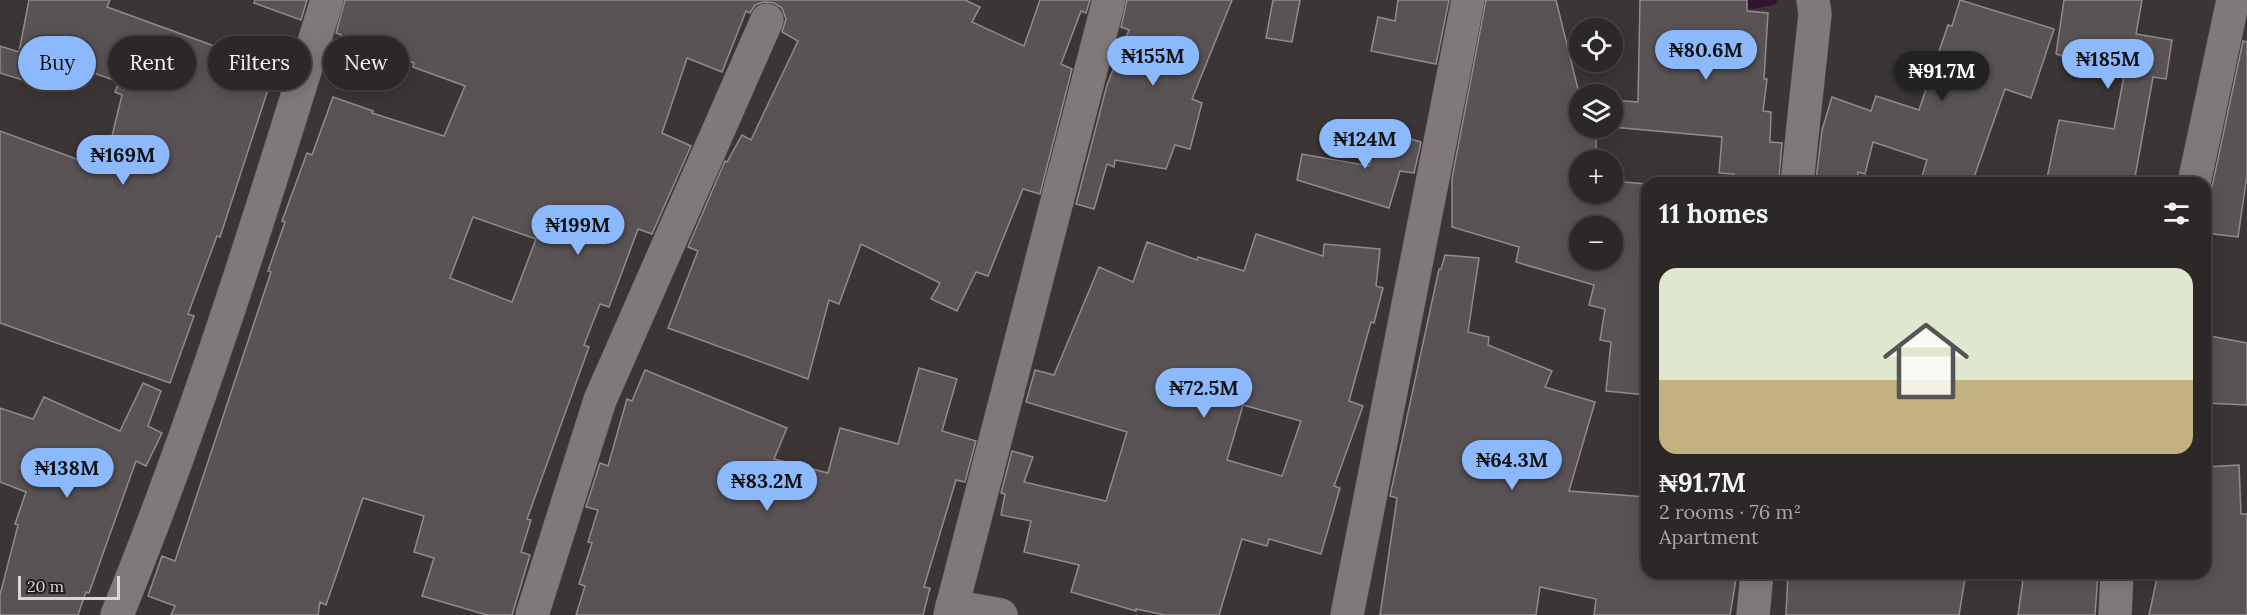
<!DOCTYPE html>
<html lang="en">
<head>
<meta charset="utf-8">
<style>
	body { margin:0; font-family:Lora,serif; background:#383434; color:#f1f3f6; height:100vh; display:flex; flex-direction:column; font-size:22px; white-space:nowrap }
	* { box-sizing:border-box; margin:0 }
	p { font-size:20px; color:#a6a6a8 }
	.icon { flex:none; width:33px; height:33px; fill:none; stroke:currentColor; stroke-width:2; stroke-linecap:round; stroke-linejoin:round }
	.map { position:relative; flex:1; overflow:hidden }
	.sheet { position:absolute; left:1641px; top:177px; width:570px; height:402px; display:flex; flex-direction:column; background:#2c2828; border-radius:18px; box-shadow:0 3px 15px #0003,0 0 0 2px #484445 }
	.sheet>* { flex:none }
	.guide { position:absolute; left:18px; top:36px; width:570px; height:54px; display:flex; gap:12px }
	.fabs { position:absolute; left:1569px; top:18px; display:grid; gap:12px }
	.fabs a { display:grid; place-items:center; width:54px; height:54px; border-radius:50%; background:#2c2828; box-shadow:0 3px 15px #0003,0 0 0 2px #484445; font-size:30px }
	.scale { position:absolute; left:18px; bottom:15px; width:102px; box-sizing:border-box; padding-left:6px; border:3px solid #dbd7d7; border-top:0; font-size:16px; line-height:21px; white-space:nowrap; color:#dbd7d7; -webkit-text-stroke:4px #201d1d; paint-order:stroke }
	.price { position:absolute; translate:-50% -51px; padding:0 14px; border-radius:21px; background:#8bb9fc; color:#111; font-size:20px; line-height:39px; filter:drop-shadow(0 2px 3px #0008) }
	.price::after { content:''; position:absolute; left:50%; top:36px; width:18px; height:14px; margin-left:-9px; background:inherit; clip-path:polygon(0 0,100% 0,50% 100%) }
	.price.current { background:#222; color:#fff }
	ul { padding:0; list-style:none }
	li { display:grid; align-content:center; gap:12px; height:318px; padding:0 18px }
	li+li { border-top:2px solid #484445 }
	li span { display:grid; place-items:center; height:186px; border-radius:18px; color:#555 }
	li>.icon { margin-inline-start:auto }
	span .icon { width:108px; height:108px; fill:#fffc; stroke-width:1 }
	li b { font-size:26px }
	h2 { display:flex; justify-content:space-between; align-items:center; height:72px; padding:0 18px; font-size:26px }
	.pill { padding:0 21px; border-radius:27px; background:#2c2828; box-shadow:0 3px 15px #0003,0 0 0 2px #484445; font-size:21px; line-height:54px }
	.pill.current { background:#8bb9fc; color:#111 }
	.map>svg:first-child { display:block }
	.lines { fill:none; stroke-linecap:round; stroke-linejoin:round }
	.stream { stroke:#311331; stroke-width:10 }
	.building { fill:#595355; stroke:#918b8d; stroke-width:1.5; fill-rule:evenodd }
	.street-casing { stroke:#565151; stroke-width:34 }
	.street { stroke:#80797a; stroke-width:33 }
</style>
</head>
<body>
<div class="map">
<svg width="2247" height="615" viewBox="0 0 2247 615">
	<rect width="100%" height="100%" fill="#3b3535"/>
	<g class="lines">
		<polyline class="stream" points="1718,0 1752,4 1772,0"/>
	</g>
	<g class="building">
		<polygon points="29,0 110,0 107,7 275,68 220,237 217,236 188,314 194,316 170,383 0,323 0,131 104,169 122,95 115,92 119,82 60,61 52,89 0,73 0,46 19,52"/>
		<polygon points="255,0 307,0 301,20 254,3"/>
		<path d="M345 0H965L980 7 972 22 1024 46 1040 0H1090L1086 13 1081 11 1061 64 1072 69 1040 194 1023 189 988 276 976 272 957 311 931 299 940 283 861 244 839 304 829 300 808 379 668 328 698 251 688 247 725 161 727 162 742 135 751 140 798 41 782 32 786 19 782 8 774 3 764 2 755 5 750 13 746 11 722 72 687 58 662 133 691 146 652 234 638 229 609 307 600 304 584 345 589 347 527 519 531 520 521 552 530 555 512 615H487L422 596 434 558 414 552 424 516 363 498 326 605 320 602 318 615H171L175 606 148 596 162 556 175 561 271 272 268 271 285 222 282 221 307 153 312 155 333 97 373 111 372 113 444 136 465 86 413 67 414 63 336 33ZM473 217 536 239 512 302 450 278Z"/>
		<polygon points="1127,0 1232,0 1192,99 1202,103 1190,149 1175,145 1166,169 1115,160 1114,167 1107,164 1094,209 1076,204 1107,85 1129,30 1121,27"/>
		<polygon points="1273,0 1300,0 1292,42 1266,38"/>
		<polygon points="1398,0 1449,0 1436,64 1371,51 1378,17 1395,21"/>
		<path d="M1486 0H1556L1580 97V128H1596V160H1580V194H1612V181L1647 184V395L1606 391 1611 342 1600 340 1605 309 1589 305 1594 285 1516 262 1519 247 1452 227V178ZM1580 226H1612V260H1580Z"/>
		<polygon points="1640,0 1747,0 1747,11 1768,13 1764,79 1767,79 1763,111 1771,112 1770,142 1782,143 1779,177 1767,176 1767,183 1733,183 1734,174 1719,173 1722,137 1612,127 1612,100 1638,102"/>
		<polygon points="1960,0 2054,29 2031,98 2005,89 1972,183 1920,183 1927,160 1873,142 1865,174 1858,172 1857,183 1826,183 1826,181 1816,180 1822,130 1832,97 1871,111 1876,96 1919,110 1948,25 1952,26"/>
		<polygon points="2064,0 2142,0 2136,34 2172,40 2166,79 2153,77 2134,183 2046,183 2059,120 2114,129 2124,76 2056,54"/>
		<polygon points="2243,41 2247,42 2247,175 2238,237 2205,233 2205,198 2212,187"/>
		<polygon points="1380,130 1421,142 1414,173 1400,171 1389,208 1297,180 1302,154 1369,166"/>
		<path d="M1256 234 1323 256 1324 244 1380 249 1376 286 1383 288 1374 323 1371 322 1349 401 1363 406 1334 486 1340 488 1321 554 1269 539 1267 546 1242 539 1219 615H1165L1136 609V611L1071 592 1079 565 1024 552 1031 521 1001 515 1005 494 1001 493 1012 451 1033 457 1024 482 1106 501 1127 432 1026 402 1035 370 1054 375 1099 267 1133 282 1147 242 1197 260 1198 257 1244 271ZM1243 405 1301 421 1282 476 1227 460Z"/>
		<polygon points="1445,255 1479,258 1468,332 1489,337 1488,345 1552,371 1545,387 1595,402 1569,491 1647,497 1647,573 1737,573 1730,615 1594,615 1596,599 1540,587 1536,615 1380,615 1397,498 1390,496 1439,269 1441,269"/>
		<polygon points="2205,335 2247,343 2247,405 2205,403"/>
		<polygon points="919,368 957,379 942,431 976,441 965,482 956,480 924,587 930,588 923,615 576,615 585,586 579,584 592,543 588,542 598,510 586,507 600,463 608,466 627,399 632,401 645,370 787,428 774,459 828,473 840,428 898,444"/>
		<polygon points="143,383 161,391 148,426 162,433 146,466 136,461 89,593 86,592 78,615 0,615 0,595 18,525 15,524 26,492 0,482 0,408 33,419 44,397 120,431"/>
		<polygon points="2239,465 2241,514 2247,514 2247,615 2149,615 2158,573 2205,573 2205,467"/>
		<polygon points="1788,573 1966,573 1959,615 1786,615"/>
		<polygon points="2024,573 2098,573 2095,615 2018,615"/>
	</g>
	<g class="lines">
		<g class="street-casing">
			<g id="street">
				<polyline points="1797,183 1815,14 1813,0"/>
				<polyline points="2194,183 2233,0"/>
				<polyline points="952,606 1001,615"/>
				<path d="M117 615C199 414 263 207 327 0"/>
				<polyline points="532,615 600,400 767,20"/>
				<polyline points="950,615 1109,0"/>
				<polyline points="1347,615 1468,0"/>
				<polyline points="1753,615 1757,573"/>
				<polyline points="2115,615 2117,573"/>
			</g>
		</g>
		<use href="#street" class="street"/>
	</g>
</svg>
<div class="fabs">
<a><svg class="icon" aria-label="locate" viewBox="0 0 24 24"><circle cx="12" cy="12" r="6"/><path d="M12 2v4M12 18v4M2 12h4M18 12h4"/></svg></a>
<a><svg class="icon" aria-label="layers" viewBox="0 0 24 24"><path d="M12 4l9 5-9 5-9-5zM3 14l9 5 9-5"/></svg></a>
<a>+</a>
<a>−</a>
</div>
<div class="scale">20 m</div>
<b class="price" style="left:1706px;top:81px">₦80.6M</b>
<b class="price" style="left:1153px;top:87px">₦155M</b>
<b class="price" style="left:2108px;top:90px">₦185M</b>
<b class="price current" style="left:1942px;top:102px">₦91.7M</b>
<b class="price" style="left:1365px;top:170px">₦124M</b>
<b class="price" style="left:123px;top:186px">₦169M</b>
<b class="price" style="left:578px;top:256px">₦199M</b>
<b class="price" style="left:1204px;top:419px">₦72.5M</b>
<b class="price" style="left:1512px;top:491px">₦64.3M</b>
<b class="price" style="left:67px;top:499px">₦138M</b>
<b class="price" style="left:767px;top:512px">₦83.2M</b>
<div class="guide">
<a class="pill current">Buy</a>
<a class="pill">Rent</a>
<a class="pill">Filters</a>
<a class="pill">New</a>
</div>
<section class="sheet">
<h2>11 homes<svg class="icon" aria-label="filters" viewBox="0 0 24 24"><path d="M4 7h16M4 17h16"/><circle cx="9" cy="7" r="2"/><circle cx="15" cy="17" r="2"/></svg></h2>
<ul>
<li><span style="background:linear-gradient(#dfe7d0 60%,#c2b280 0)"><svg class="icon" aria-label="home" viewBox="0 0 24 24"><path d="M3 11l9-7 9 7M6 9v11h12V9"/></svg></span><div><b>₦91.7M</b><p>2 rooms · 76 m²</p><p>Apartment</p></div></li>
</ul>
</section>
</div>
</body>
</html>
